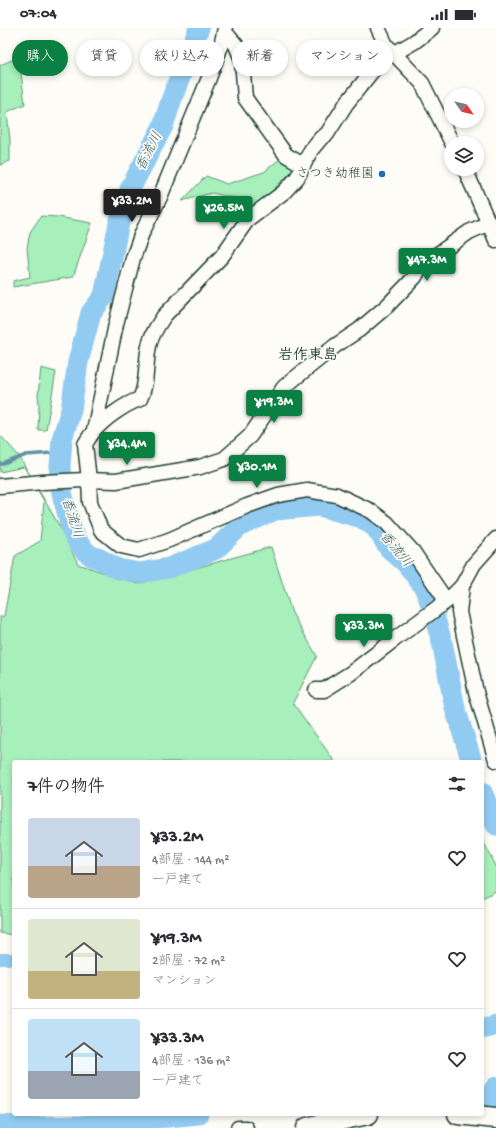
<!DOCTYPE html>
<html lang="ja">
<head>
<meta charset="utf-8">
<style>
	body { margin:0; font-family:"Gochi Hand","Klee One",sans-serif; background:#f7f7f7; color:#2b2b33; height:100vh; display:flex; flex-direction:column; font-size:15px; white-space:nowrap }
	* { box-sizing:border-box; margin:0 }
	p { font-size:13px; color:#7c7c81 }
	.icon { flex:none; width:22px; height:22px; fill:none; stroke:currentColor; stroke-width:2; stroke-linecap:round; stroke-linejoin:round }
	.map { position:relative; flex:1; overflow:hidden }
	.sheet { position:absolute; left:12px; top:732px; width:472px; height:356px; display:flex; flex-direction:column; background:#fff; border-radius:4px; box-shadow:0 2px 6px #0003 }
	.sheet>* { flex:none }
	.top-card { position:absolute; left:12px; top:12px; width:472px; height:36px; display:flex; gap:8px }
	.needle { width:26px; rotate:124deg }
	.controls { position:absolute; left:444px; top:60px; display:grid; gap:8px }
	.controls a { display:grid; place-items:center; width:40px; height:40px; border-radius:50%; background:#fff; box-shadow:0 2px 6px #0003; font-size:20px }
	.price { position:absolute; translate:-50% -34px; padding:0 9px; border-radius:4px; background:#0b8043; color:#fff; font-size:13px; line-height:26px; filter:drop-shadow(0 1px 2px #0008) }
	.price::after { content:''; position:absolute; left:50%; top:24px; width:12px; height:9px; margin-left:-6px; background:inherit; clip-path:polygon(0 0,100% 0,50% 100%) }
	.price.selected { background:#222; color:#fff }
	ul { padding:0; list-style:none }
	li { display:flex; align-items:center; gap:12px; height:100px; padding:0 16px }
	li+li { border-top:1px solid #e1e1e2 }
	li span { display:grid; place-items:center; flex:none; width:112px; height:80px; border-radius:4px; color:#555 }
	li>.icon { margin-inline-start:auto }
	span .icon { width:48px; height:48px; fill:#fffc; stroke-width:1 }
	li b { font-size:17px }
	h2 { display:flex; justify-content:space-between; align-items:center; height:48px; padding:0 16px; font-size:17px }
	.chip { padding:0 14px; border-radius:18px; background:#fff; box-shadow:0 2px 6px #0003; font-size:14px; line-height:36px }
	.chip.selected { background:#0b8043; color:#fff }
	.status { display:flex; justify-content:space-between; align-items:center; height:28px; padding:0 20px; background:#fff; direction:ltr }
	.status svg { height:11px; fill:currentColor }
	.map>svg:first-child { display:block }
	.green { fill:#a7efbb; stroke:#639678 }
	.lines { fill:none; stroke-linecap:round; stroke-linejoin:round }
	.stream { stroke:#6492a5; stroke-width:3.5 }
	.canal { stroke:#92cbf1; stroke-width:12 }
	.river { stroke:#92cbf1; stroke-width:21 }
	.minor-casing { stroke:#1f3d34; stroke-width:17 }
	.secondary-casing { stroke:#1f3d34; stroke-width:23 }
	.minor { stroke:#fdfcf7; stroke-width:14 }
	.secondary { stroke:#fdfcf7; stroke-width:20 }
	.poi-dot { fill:#1f6fb2; stroke:#fdfcf7; stroke-width:1.5 }
	.labels { text-anchor:middle; dominant-baseline:central; stroke-width:3.5; stroke-linejoin:round; paint-order:stroke }
	.poi-label { font-size:13px; fill:#1f3d34; stroke:#fdfcf7; text-anchor:end }
	.water-label { font-size:14px; font-style:italic; fill:#3c6063; stroke:#fdfcf7 }
	.quarter-label { font-size:15px; font-weight:bold; fill:#1f3d34; stroke:#fdfcf7 }
</style>
</head>
<body>
<div class="status"><b>07:04</b><svg viewBox="0 0 49 12"><path d="M0 12V9h3v3zM5 12V6h3v6zM10 12V3h3v9zM15 12V0h3v12zM26 1h20v11H26zM47 4h2v5h-2z"/></svg></div>
<div class="map">
<svg width="496" height="1100" viewBox="0 0 496 1100">
	<rect width="100%" height="100%" fill="#fdfcf7"/>
	<filter id="ink" filterUnits="userSpaceOnUse"><feTurbulence type="fractalNoise" baseFrequency=".025" numOctaves="2"/><feDisplacementMap in="SourceGraphic" scale="8" xChannelSelector="R" yChannelSelector="G"/><feConvolveMatrix kernelMatrix="1 2 1 2 8 2 1 2 1" color-interpolation-filters="sRGB"/></filter>
	<g filter="url(#ink)">
		<g class="green">
			<polygon points="19,29 25,76 7,84 10,112 10,133 0,137 0,37"/>
			<polygon points="282,129 296,139 254,181 248,173 212,165 182,173 206,148 227,156 264,144"/>
			<polygon points="41,188 58,189 92,195 73,249 13,259 13,253 30,249 27,220 30,204"/>
			<polygon points="41,340 56,344 46,402 38,402 39,377 38,367"/>
			<polygon points="0,407 19,428 60,499 78,536 138,556 271,519 292,585 317,628 293,675 335,734 14,734 14,907 0,905 0,589 4,588 15,528 40,513 44,473 24,439 0,444"/>
			<polygon points="482,811 496,838 496,863 482,870"/>
		</g>
		<g class="lines">
			<polyline class="stream" points="0,436 3,436 26,427 52,425 61,426"/>
			<polyline class="canal" points="0,931 14,931"/>
			<g class="river">
				<polyline points="199,0 172,70 163,98 130,161 126,179 119,195 104,268 91,285 78,334 71,382 62,411 60,438 62,465 72,503 79,516 86,524 93,529 98,530 118,541 139,545 169,540 216,521 240,498 275,482 319,478 362,490 376,500 389,520 405,534 424,559 429,571 442,614 455,680 472,734"/>
				<polyline points="482,764 496,797"/>
				<polyline points="482,1001 496,997"/>
				<polyline points="482,1081 496,1059"/>
				<polyline points="0,1097 37,1099 81,1098 198,1086"/>
			</g>
			<g class="minor-casing">
				<g id="minor">
					<polyline points="378,0 386,17 422,55 452,115"/>
					<polyline points="225,4 236,17 242,32 245,70 286,127 303,137"/>
					<path d="M390 21 383 32 373 42 346 76 327 106 321 110 311 122 297 150 284 164 248 191 222 228 164 288C158 297 151 307 149 318 145 336 148 355 140 371 125 376 104 391 94 403 90 407 88 412 85 416L89 452 90 474 101 502 121 518 139 522 169 512 247 478 278 467 307 462 337 467 371 483 387 495 413 524 443 568 448 572"/>
					<polyline points="395,25 414,14 432,0"/>
					<polyline points="465,141 496,212"/>
					<polyline points="94,403 116,296 133,230 142,205 160,169 209,50 221,18 225,0"/>
					<polyline points="0,458 43,454 85,452 116,453 200,439 224,431 250,408 284,359 335,318 359,302 387,278 415,249 421,238 469,204 489,195"/>
					<polyline points="462,558 459,584 476,664 496,732"/>
					<polyline points="316,662 324,662 351,645 395,611 448,572 462,558 474,536 496,511"/>
					<polyline points="238,1100 246,1100"/>
				</g>
			</g>
			<g class="secondary-casing">
				<g id="secondary">
					<polyline points="458,1086 496,1090"/>
					<polyline points="307,1100 326,1095 368,1086"/>
				</g>
			</g>
			<use href="#minor" class="minor"/>
			<use href="#secondary" class="secondary"/>
		</g>
	</g>
	<circle class="poi-dot" cx="382" cy="146" r="4"/>
	<g class="labels">
		<g class="poi-label">
			<text x="374" y="146">さつき幼稚園</text>
		</g>
		<g class="water-label">
			<text transform="translate(150 124) rotate(-63)">香流川</text>
			<text transform="translate(71 490) rotate(72)">香流川</text>
			<text transform="translate(395 522) rotate(50)">香流川</text>
		</g>
		<g class="quarter-label">
			<text x="308" y="328">岩作東島</text>
		</g>
	</g>
</svg>
<div class="controls">
<a><svg class="needle" viewBox="-14 -14 28 28"><path d="M0-13l5 13h-10z" fill="#e53935"/><path d="M0 13l5-13h-10z" fill="#7c7c81"/></svg></a>
<a><svg class="icon" aria-label="layers" viewBox="0 0 24 24"><path d="M12 4l9 5-9 5-9-5zM3 14l9 5 9-5"/></svg></a>
</div>
<b class="price selected" style="left:132px;top:195px">¥33.2M</b>
<b class="price" style="left:224px;top:202px">¥26.5M</b>
<b class="price" style="left:427px;top:254px">¥47.3M</b>
<b class="price" style="left:274px;top:396px">¥19.3M</b>
<b class="price" style="left:127px;top:438px">¥34.4M</b>
<b class="price" style="left:257px;top:461px">¥30.1M</b>
<b class="price" style="left:364px;top:620px">¥33.3M</b>
<div class="top-card">
<a class="chip selected">購入</a>
<a class="chip">賃貸</a>
<a class="chip">絞り込み</a>
<a class="chip">新着</a>
<a class="chip">マンション</a>
</div>
<section class="sheet">
<h2>7件の物件<svg class="icon" aria-label="filters" viewBox="0 0 24 24"><path d="M4 7h16M4 17h16"/><circle cx="9" cy="7" r="2"/><circle cx="15" cy="17" r="2"/></svg></h2>
<ul>
<li><span style="background:linear-gradient(#c9d6e8 60%,#b9a48a 0)"><svg class="icon" aria-label="home" viewBox="0 0 24 24"><path d="M3 11l9-7 9 7M6 9v11h12V9"/></svg></span><div><b>¥33.2M</b><p>4部屋 · 144 m²</p><p>一戸建て</p></div><svg class="icon" aria-label="heart" viewBox="0 0 24 24"><path d="M12 20l-8-8c-3-5 5-10 8-4 3-6 11-1 8 4z"/></svg></li>
<li><span style="background:linear-gradient(#dfe7d0 65%,#c2b280 0)"><svg class="icon" aria-label="home" viewBox="0 0 24 24"><path d="M3 11l9-7 9 7M6 9v11h12V9"/></svg></span><div><b>¥19.3M</b><p>2部屋 · 72 m²</p><p>マンション</p></div><svg class="icon" aria-label="heart" viewBox="0 0 24 24"><path d="M12 20l-8-8c-3-5 5-10 8-4 3-6 11-1 8 4z"/></svg></li>
<li><span style="background:linear-gradient(#bfe0f5 65%,#9aa5b1 0)"><svg class="icon" aria-label="home" viewBox="0 0 24 24"><path d="M3 11l9-7 9 7M6 9v11h12V9"/></svg></span><div><b>¥33.3M</b><p>4部屋 · 136 m²</p><p>一戸建て</p></div><svg class="icon" aria-label="heart" viewBox="0 0 24 24"><path d="M12 20l-8-8c-3-5 5-10 8-4 3-6 11-1 8 4z"/></svg></li>
</ul>
</section>
</div>
</body>
</html>
